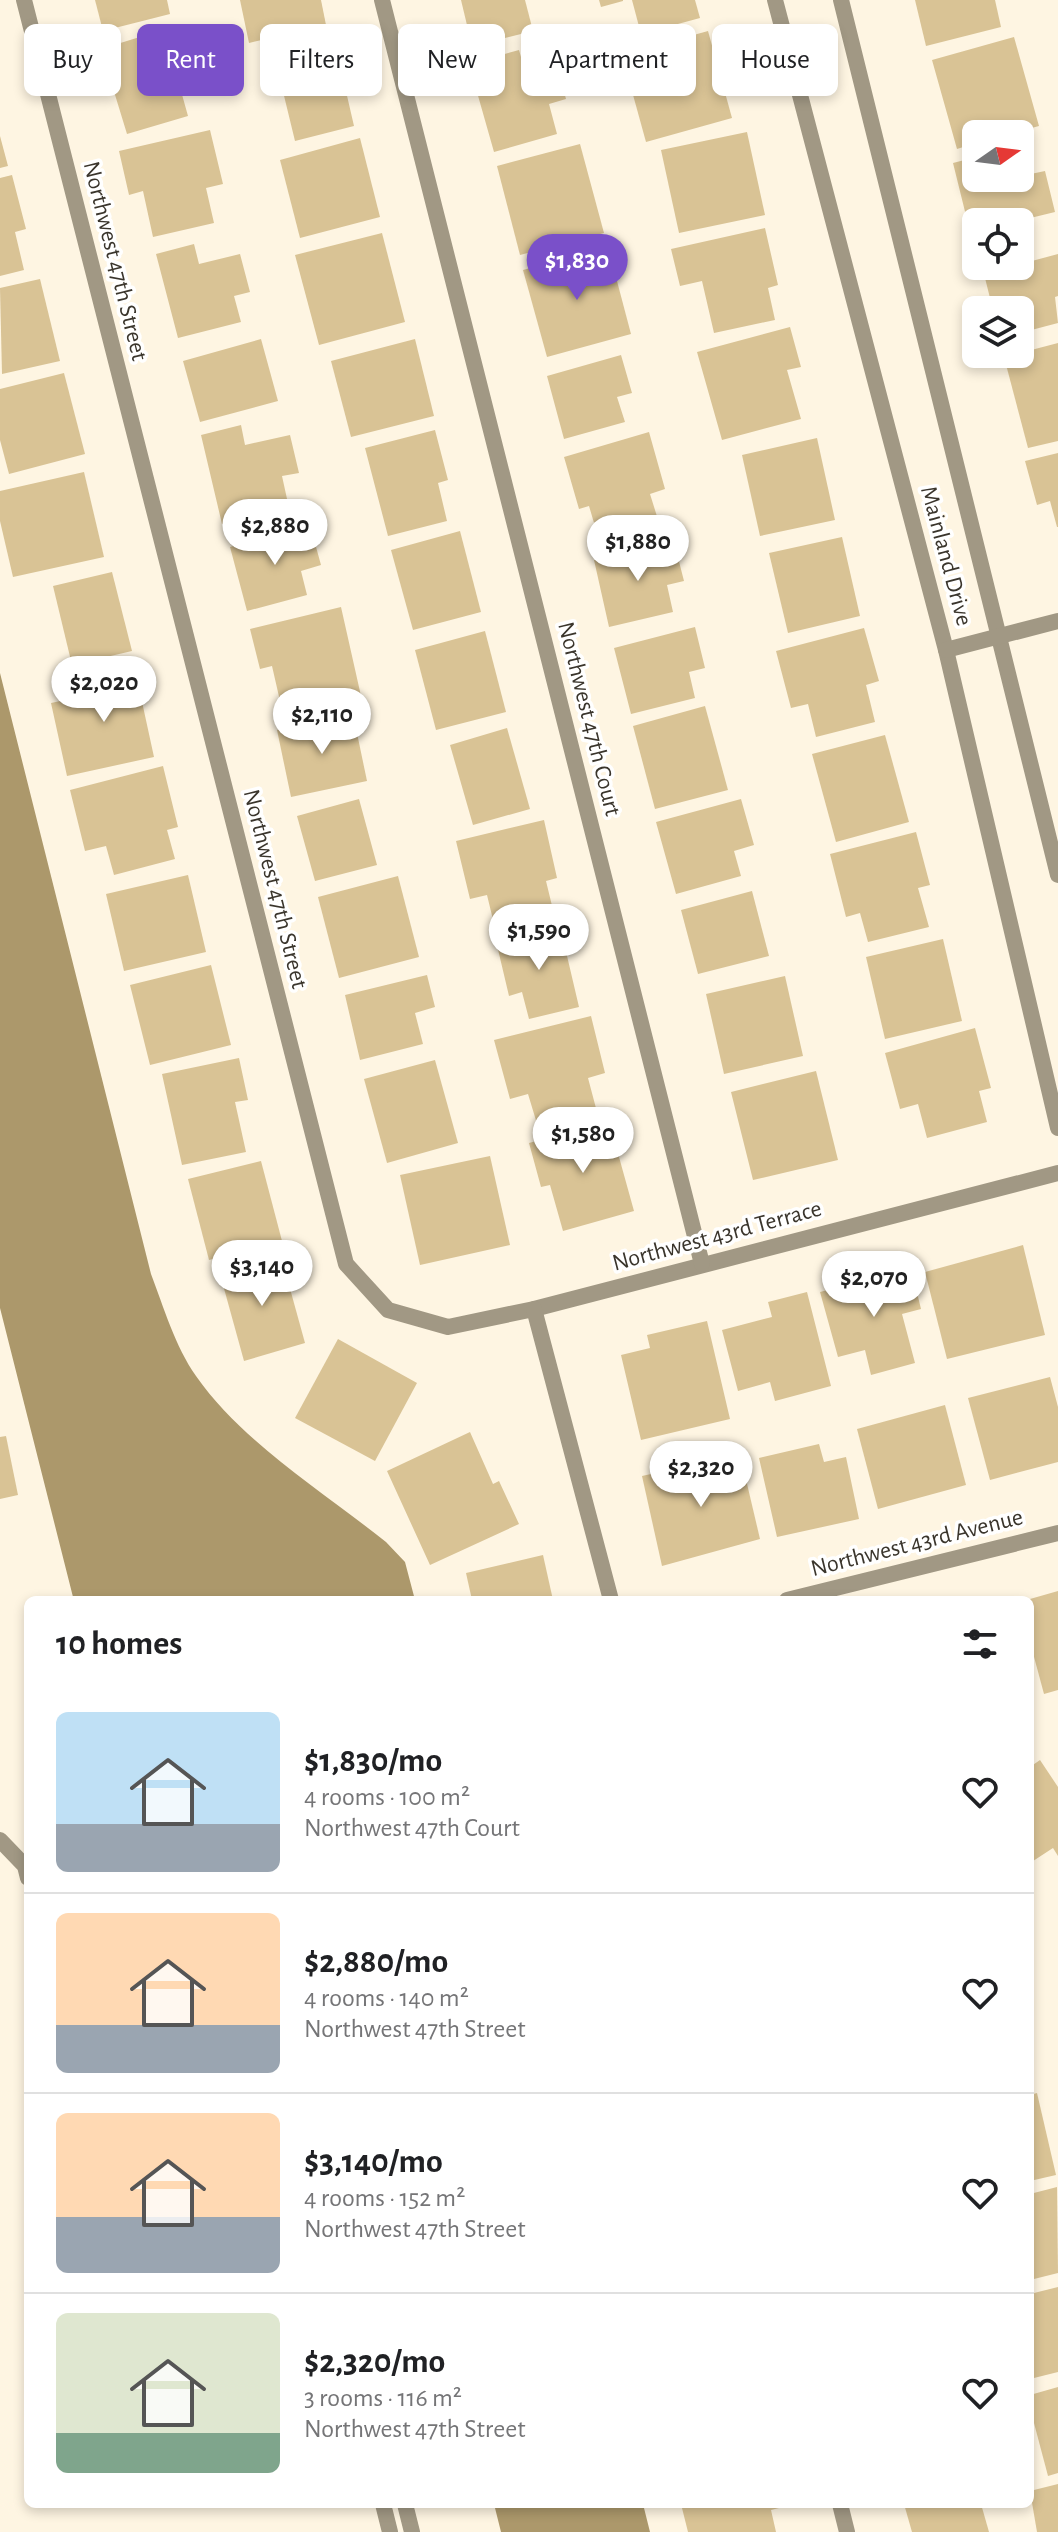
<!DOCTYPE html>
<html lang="en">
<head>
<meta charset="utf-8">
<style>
	body { margin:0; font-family:"Alegreya Sans",sans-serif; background:#f2f2f2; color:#202124; height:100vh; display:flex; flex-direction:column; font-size:30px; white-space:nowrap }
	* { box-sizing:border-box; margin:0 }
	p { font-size:26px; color:#757577 }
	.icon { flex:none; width:44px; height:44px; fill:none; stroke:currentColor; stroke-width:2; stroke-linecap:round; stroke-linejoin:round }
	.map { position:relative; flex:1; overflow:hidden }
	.sheet { position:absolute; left:24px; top:1596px; width:1010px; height:912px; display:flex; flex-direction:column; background:#fff; border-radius:12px; box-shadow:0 4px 12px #0003 }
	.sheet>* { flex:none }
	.guide { position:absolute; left:24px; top:24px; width:1010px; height:72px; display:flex; gap:16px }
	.needle { width:52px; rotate:76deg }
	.buttons { position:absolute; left:962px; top:120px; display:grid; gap:16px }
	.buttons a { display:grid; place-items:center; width:72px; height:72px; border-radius:12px; background:#fff; box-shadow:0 4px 12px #0003; font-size:40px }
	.price { position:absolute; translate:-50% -68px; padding:0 18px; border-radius:28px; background:#fff; color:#222; font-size:26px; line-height:52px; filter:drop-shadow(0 2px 4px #0008) }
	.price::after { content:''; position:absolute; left:50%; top:48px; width:24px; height:18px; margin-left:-12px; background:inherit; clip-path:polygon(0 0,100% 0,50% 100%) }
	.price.current { background:#7a50c9; color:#fff }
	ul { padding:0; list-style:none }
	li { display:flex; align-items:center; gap:24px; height:200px; padding:0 32px }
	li+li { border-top:2px solid #e0e0e0 }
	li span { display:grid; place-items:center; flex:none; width:224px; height:160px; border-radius:12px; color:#555 }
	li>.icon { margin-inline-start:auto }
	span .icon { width:96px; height:96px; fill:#fffc; stroke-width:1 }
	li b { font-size:34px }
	h2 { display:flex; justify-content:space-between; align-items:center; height:96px; padding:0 32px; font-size:34px }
	.tag { padding:0 28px; border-radius:12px; background:#fff; box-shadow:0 4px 12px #0003; font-size:28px; line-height:72px }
	.tag.current { background:#7a50c9; color:#fff }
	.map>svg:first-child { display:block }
	.water { fill:#ac986b }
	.building { fill:#d9c395 }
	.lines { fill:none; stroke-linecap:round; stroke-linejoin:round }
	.service { stroke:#a19884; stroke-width:16 }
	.minor { stroke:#a19884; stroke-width:16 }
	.labels { text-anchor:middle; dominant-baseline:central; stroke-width:7; stroke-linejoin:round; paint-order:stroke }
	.street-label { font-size:24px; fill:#3a352c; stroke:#fff }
</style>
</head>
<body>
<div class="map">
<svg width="1058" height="2532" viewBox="0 0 1058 2532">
	<rect width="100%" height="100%" fill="#fef5e2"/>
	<g class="water">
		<path d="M0 673 151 1274C164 1308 175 1346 196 1376 243 1443 322 1491 386 1542L405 1562 415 1600H78L73 1597 0 1308Z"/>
		<polygon points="494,2504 643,2504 650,2532 501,2532"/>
	</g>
	<g class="building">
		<polygon points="95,0 167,0 170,14 103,31"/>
		<polygon points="240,0 321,0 326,25 249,43"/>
		<polygon points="461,0 525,0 533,31 472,46"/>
		<polygon points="599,0 623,0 623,1 601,7"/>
		<polygon points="632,0 695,0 700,18 641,34"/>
		<polygon points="915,0 995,0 1001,27 926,46"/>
		<polygon points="708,31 732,118 646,142 622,55"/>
		<polygon points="333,35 354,126 295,141 278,71 298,66 294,44"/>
		<polygon points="143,36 149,58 186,47 198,86 181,91 188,116 127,134 101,49"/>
		<polygon points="1014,37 1039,126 1009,134 976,134 976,143 957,149 932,60"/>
		<polygon points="519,50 525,71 556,62 566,99 549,104 557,134 494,152 469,64"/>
		<polygon points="210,130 223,184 206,188 214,223 153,237 143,191 129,195 119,151"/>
		<polygon points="747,132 765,215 679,233 661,150"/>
		<polygon points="0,136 8,166 0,168"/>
		<polygon points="360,138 380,217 300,238 280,160"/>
		<polygon points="580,144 604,233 520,255 497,166"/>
		<polygon points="1021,156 1026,175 1045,171 1055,212 1014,222 976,222 975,252 953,163 976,157 976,178 1020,178"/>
		<polygon points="12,175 26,229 15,232 24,270 0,276 0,178"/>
		<polygon points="765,228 778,285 768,288 775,320 714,333 702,281 680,286 671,249"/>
		<polygon points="382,233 405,322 319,345 295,255"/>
		<polygon points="194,244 199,264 240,254 250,292 234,296 241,322 178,338 156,254"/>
		<polygon points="608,247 631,334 547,357 523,270"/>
		<polygon points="1058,254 1058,296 1055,297 1058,323 1020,333 1020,310 993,310 984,274"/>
		<polygon points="40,279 60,361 2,374 0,288"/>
		<polygon points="790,327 801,367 787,370 801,419 722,440 697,352"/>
		<polygon points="261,339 278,401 200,422 183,361"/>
		<polygon points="415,339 434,416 351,437 331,361"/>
		<polygon points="1058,343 1058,441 1028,448 1004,357"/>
		<polygon points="621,355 632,393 617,397 625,422 564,439 547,376"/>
		<polygon points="64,373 85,454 9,474 0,440 0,389"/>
		<polygon points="241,425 245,445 290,435 299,473 282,476 289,508 222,524 201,435"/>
		<polygon points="435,430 448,480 438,483 447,521 388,536 365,448"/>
		<polygon points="649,432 665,489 650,494 660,526 600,543 589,506 579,509 564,457"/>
		<polygon points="817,438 835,520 760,536 742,455"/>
		<polygon points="1058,453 1058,527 1057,527 1050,501 1037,505 1025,461"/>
		<polygon points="84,472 104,557 13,577 0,521 0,491"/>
		<polygon points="310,525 321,565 301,571 307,595 247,611 230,547"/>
		<polygon points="460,531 481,612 413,630 391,550"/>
		<polygon points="842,537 860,616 788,633 769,553"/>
		<polygon points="674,542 684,581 667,585 673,612 609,627 594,560"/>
		<polygon points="112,572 132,651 72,665 53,586"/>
		<polygon points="341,607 361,696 283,714 272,666 260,669 250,629"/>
		<polygon points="695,627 705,668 689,672 695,698 631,714 614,648"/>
		<polygon points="864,628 879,681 866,685 875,722 816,737 808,704 791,708 776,651"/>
		<polygon points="485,631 506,712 436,730 415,650"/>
		<polygon points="134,665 154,757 67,776 51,703 98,693 94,673"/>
		<polygon points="705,706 728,790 655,809 633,726"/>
		<polygon points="353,714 367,781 291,797 277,730"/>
		<polygon points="507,728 530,809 473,825 450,745"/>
		<polygon points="885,735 909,822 836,842 812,754"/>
		<polygon points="163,766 178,827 167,830 175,859 114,875 106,846 85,851 70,790"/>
		<polygon points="359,799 377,865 315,881 297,816"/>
		<polygon points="741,799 754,845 734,851 741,876 676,894 656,822"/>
		<polygon points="544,820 557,878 546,881 554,914 495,928 487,895 470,899 456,841"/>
		<polygon points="916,832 930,885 918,888 929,927 868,942 860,913 846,917 830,854"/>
		<polygon points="188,875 206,952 124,971 106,894"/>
		<polygon points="398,876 419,957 339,978 318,897"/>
		<polygon points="752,891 769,956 698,974 681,910"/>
		<polygon points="560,926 579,1007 529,1019 522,992 509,996 496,941"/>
		<polygon points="943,939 962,1021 885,1039 866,957"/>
		<polygon points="211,965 231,1045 150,1065 130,985"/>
		<polygon points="427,975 435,1007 415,1013 423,1044 360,1060 345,995"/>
		<polygon points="785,976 803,1056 724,1074 706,994"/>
		<polygon points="591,1016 605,1073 588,1078 597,1112 538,1127 528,1094 510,1099 494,1040"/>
		<polygon points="975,1028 991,1088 979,1091 987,1122 927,1138 918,1104 900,1109 885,1053"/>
		<polygon points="239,1058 248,1100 235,1102 246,1152 182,1165 162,1074"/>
		<polygon points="435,1060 458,1143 387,1163 364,1079"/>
		<polygon points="816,1071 838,1160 753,1180 731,1092"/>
		<polygon points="609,1121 634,1211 563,1231 550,1185 541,1187 529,1143"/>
		<polygon points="490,1156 510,1245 420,1265 400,1175"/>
		<polygon points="261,1161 282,1241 209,1260 188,1179"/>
		<polygon points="1023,1245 1045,1335 947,1359 925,1272"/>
		<polygon points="281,1256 305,1343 244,1361 220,1274"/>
		<polygon points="911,1268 921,1309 902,1314 915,1363 871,1375 865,1350 838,1357 820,1292"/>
		<polygon points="807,1292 831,1386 775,1401 770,1382 738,1391 722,1330 772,1317 768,1302"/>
		<polygon points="707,1321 730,1419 641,1440 621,1355 650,1348 647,1335"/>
		<polygon points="338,1339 417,1383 375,1461 295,1418"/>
		<polygon points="1050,1377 1058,1407 1058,1462 990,1480 968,1398"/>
		<polygon points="945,1405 966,1485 878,1509 857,1429"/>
		<polygon points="470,1432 493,1484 499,1481 519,1524 430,1565 387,1471"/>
		<polygon points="6,1436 18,1495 0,1499 0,1437"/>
		<polygon points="819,1444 824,1462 846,1457 859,1519 777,1537 759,1458"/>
		<polygon points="740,1454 760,1539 662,1566 642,1476"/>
		<polygon points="543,1555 553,1600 472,1600 466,1573"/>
		<polygon points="1058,1591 1058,1690 1044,1694 1030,1642 1030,1599"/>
		<polygon points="1040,1760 1058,1787 1058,1856 1053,1848 1030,1863 1030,1767"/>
		<polygon points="1037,2093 1056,2175 1030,2181 1030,2095"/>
		<polygon points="1057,2187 1058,2273 1030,2280 1030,2194"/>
		<polygon points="1058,2287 1058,2372 1030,2379 1030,2294"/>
		<polygon points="1058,2387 1058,2473 1048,2476 1030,2408 1030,2395"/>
		<polygon points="1058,2484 1058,2532 1037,2532 1030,2491"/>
		<polygon points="681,2504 782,2504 783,2507 771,2510 776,2532 688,2532"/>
		<polygon points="904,2504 981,2504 989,2532 912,2532"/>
	</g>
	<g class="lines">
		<g class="service">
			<polyline points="0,1840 25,1866 28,1878"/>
			<polyline points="383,2504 390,2532"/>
			<polyline points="405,2504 412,2532"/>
		</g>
		<g class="minor">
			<polyline points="24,0 346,1264 388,1310 448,1327 534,1309 1058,1173"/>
			<polyline points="382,0 702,1264"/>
			<polyline points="775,0 946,650 1058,1128"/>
			<polyline points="841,0 1058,875"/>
			<polyline points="946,650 1058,621"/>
			<polyline points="534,1309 611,1600"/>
			<polyline points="787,1600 1058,1533"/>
			<polyline points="840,2504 847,2532"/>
		</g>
	</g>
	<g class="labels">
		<g class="street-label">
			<text transform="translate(115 261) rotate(76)">Northwest 47th Street</text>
			<text transform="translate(946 556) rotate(75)">Mainland Drive</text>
			<text transform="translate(589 719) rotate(76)">Northwest 47th Court</text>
			<text transform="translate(275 889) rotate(76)">Northwest 47th Street</text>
			<text transform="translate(717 1236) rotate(-15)">Northwest 43rd Terrace</text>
			<text transform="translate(917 1543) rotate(-14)">Northwest 43rd Avenue</text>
		</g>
	</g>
</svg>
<div class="buttons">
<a><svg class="needle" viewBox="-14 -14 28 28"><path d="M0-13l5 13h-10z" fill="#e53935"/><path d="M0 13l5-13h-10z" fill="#757577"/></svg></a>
<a><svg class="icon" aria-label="locate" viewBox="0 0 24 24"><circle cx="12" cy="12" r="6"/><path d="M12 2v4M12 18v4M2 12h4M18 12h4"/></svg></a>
<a><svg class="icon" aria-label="layers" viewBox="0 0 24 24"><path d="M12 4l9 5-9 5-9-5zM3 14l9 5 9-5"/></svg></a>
</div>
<b class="price current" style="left:577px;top:302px">$1,830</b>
<b class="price" style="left:275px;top:567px">$2,880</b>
<b class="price" style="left:638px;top:583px">$1,880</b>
<b class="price" style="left:104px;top:724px">$2,020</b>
<b class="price" style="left:322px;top:756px">$2,110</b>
<b class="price" style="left:539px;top:972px">$1,590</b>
<b class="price" style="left:583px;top:1175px">$1,580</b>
<b class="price" style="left:262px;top:1308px">$3,140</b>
<b class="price" style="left:874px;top:1319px">$2,070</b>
<b class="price" style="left:701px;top:1509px">$2,320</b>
<div class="guide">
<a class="tag">Buy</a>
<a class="tag current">Rent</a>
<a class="tag">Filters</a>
<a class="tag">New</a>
<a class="tag">Apartment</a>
<a class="tag">House</a>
</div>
<section class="sheet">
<h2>10 homes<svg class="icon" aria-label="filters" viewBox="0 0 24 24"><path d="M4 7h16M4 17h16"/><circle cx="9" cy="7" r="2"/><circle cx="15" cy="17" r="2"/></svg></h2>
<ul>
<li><span style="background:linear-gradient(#bfe0f5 70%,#9aa5b1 0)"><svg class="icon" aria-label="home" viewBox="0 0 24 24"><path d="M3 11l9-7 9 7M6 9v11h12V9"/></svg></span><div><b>$1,830/mo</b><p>4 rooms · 100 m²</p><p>Northwest 47th Court</p></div><svg class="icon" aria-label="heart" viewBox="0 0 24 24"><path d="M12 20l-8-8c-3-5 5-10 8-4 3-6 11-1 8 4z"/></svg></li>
<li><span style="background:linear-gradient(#ffd9b3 70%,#9aa5b1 0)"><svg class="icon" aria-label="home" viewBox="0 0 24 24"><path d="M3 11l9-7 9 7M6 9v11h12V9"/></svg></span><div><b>$2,880/mo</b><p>4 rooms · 140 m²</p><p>Northwest 47th Street</p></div><svg class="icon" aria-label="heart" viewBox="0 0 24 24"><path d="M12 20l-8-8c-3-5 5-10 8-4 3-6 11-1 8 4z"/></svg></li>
<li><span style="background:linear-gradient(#ffd9b3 65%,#9aa5b1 0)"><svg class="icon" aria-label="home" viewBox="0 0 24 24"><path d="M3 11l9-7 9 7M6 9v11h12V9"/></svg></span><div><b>$3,140/mo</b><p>4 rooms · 152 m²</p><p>Northwest 47th Street</p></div><svg class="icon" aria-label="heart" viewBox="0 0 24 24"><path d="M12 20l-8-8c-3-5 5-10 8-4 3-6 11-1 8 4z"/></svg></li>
<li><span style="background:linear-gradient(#dfe7d0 75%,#7fa58c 0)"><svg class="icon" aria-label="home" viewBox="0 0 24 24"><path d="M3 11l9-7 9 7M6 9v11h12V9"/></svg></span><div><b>$2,320/mo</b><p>3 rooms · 116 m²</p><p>Northwest 47th Street</p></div><svg class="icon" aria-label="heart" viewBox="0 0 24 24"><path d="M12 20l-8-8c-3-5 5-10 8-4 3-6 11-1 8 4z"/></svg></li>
</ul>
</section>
</div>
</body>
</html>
